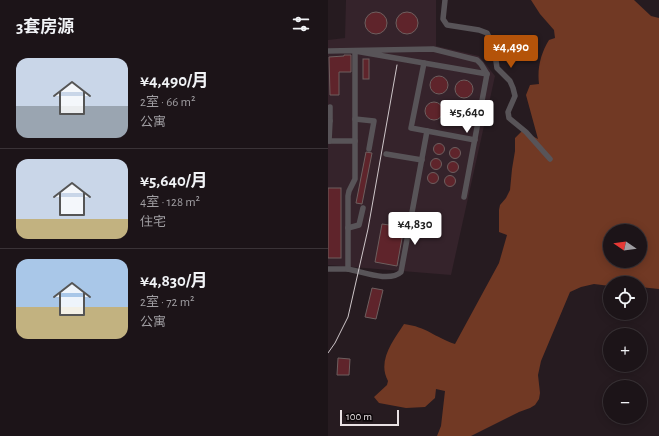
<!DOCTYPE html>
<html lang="zh">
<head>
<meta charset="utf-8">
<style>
	body { margin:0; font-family:"Alegreya Sans","Noto Sans SC",sans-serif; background:#292125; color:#f1f3f6; height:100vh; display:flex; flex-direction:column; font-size:15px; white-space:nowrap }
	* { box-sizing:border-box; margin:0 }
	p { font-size:13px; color:#a09ea2 }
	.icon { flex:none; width:22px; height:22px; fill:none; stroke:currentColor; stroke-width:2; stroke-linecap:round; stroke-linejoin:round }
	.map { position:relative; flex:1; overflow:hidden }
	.panel { display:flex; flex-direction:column; background:#1c1418; width:328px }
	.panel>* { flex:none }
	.needle { width:26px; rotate:283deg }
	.controls { position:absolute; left:275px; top:224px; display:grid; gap:8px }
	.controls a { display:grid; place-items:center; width:44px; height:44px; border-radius:50%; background:#1c1418; box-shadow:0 2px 10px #0003,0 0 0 1px #3a3337; font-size:20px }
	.scale { position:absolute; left:12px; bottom:10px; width:59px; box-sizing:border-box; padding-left:4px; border:2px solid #e9e1e4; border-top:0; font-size:11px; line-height:14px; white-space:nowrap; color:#e9e1e4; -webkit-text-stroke:3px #0c0709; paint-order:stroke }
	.price { position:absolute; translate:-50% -34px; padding:0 9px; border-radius:4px; background:#fff; color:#222; font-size:13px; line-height:26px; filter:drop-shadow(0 1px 2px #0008) }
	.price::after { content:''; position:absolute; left:50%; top:24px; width:12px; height:9px; margin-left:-6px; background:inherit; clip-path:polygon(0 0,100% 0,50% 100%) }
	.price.current { background:#b45309; color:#fff }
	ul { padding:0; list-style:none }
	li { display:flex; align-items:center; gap:12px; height:100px; padding:0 16px }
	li+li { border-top:1px solid #3a3337 }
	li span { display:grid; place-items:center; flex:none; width:112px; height:80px; border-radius:12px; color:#555 }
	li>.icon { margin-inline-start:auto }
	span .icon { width:48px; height:48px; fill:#fffc; stroke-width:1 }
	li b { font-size:17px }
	h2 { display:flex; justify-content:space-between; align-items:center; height:48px; padding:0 16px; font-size:17px }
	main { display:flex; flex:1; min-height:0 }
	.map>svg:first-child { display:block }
	.built { fill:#35232b }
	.forest { fill:#713924; fill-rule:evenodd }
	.building { fill:#5f242b; stroke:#6e5f5f }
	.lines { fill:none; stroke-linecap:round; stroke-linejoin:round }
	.minor { stroke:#585458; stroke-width:5.5 }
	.rail { stroke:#cec6c9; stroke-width:1 }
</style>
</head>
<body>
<main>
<section class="panel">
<h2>3套房源<svg class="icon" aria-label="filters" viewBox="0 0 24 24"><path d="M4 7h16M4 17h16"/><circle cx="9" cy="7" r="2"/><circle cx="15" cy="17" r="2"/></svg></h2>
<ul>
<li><span style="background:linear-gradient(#c9d6e8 60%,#9aa5b1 0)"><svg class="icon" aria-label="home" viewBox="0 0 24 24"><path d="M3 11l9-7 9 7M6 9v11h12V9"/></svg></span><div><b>¥4,490/月</b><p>2室 · 66 m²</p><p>公寓</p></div></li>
<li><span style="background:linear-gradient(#c9d6e8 75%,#c2b280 0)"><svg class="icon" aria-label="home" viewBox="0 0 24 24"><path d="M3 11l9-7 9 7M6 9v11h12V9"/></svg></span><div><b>¥5,640/月</b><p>4室 · 128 m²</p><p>住宅</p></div></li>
<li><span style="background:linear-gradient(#a9c7e8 60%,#c2b280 0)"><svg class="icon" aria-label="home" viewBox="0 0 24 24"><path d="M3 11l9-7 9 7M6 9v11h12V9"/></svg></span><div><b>¥4,830/月</b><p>2室 · 72 m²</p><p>公寓</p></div></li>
</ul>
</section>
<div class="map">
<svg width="331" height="436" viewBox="0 0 331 436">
	<rect width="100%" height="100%" fill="#261b20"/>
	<polygon class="built" points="18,0 108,0 108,46 151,56 167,76 123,275 0,265 0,40 17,38"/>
	<path class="forest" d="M203 0H306L323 16 331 18V289L312 287V283H282V286L266 284 253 287 242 292 213 361 210 375 212 393 211 399 207 405 202 408 191 412 143 436H109L113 426 117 391 108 389 107 398 97 407 78 408 51 403 46 397 59 385 60 381C49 361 65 341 76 324 99 327 106 337 127 344L171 263 179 235 171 232V210L172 205 178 198 182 190 184 169 187 151V138L194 131 210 139 198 95 202 85 211 84C209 68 213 53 221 40L227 38 226 30 212 14ZM282 231H312V261H282Z"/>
	<g class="building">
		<circle cx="48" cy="23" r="11"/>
		<circle cx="79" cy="23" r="11"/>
		<polygon points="16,55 23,55 23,72 11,72 11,95 2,95 1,57 16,56"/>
		<rect x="35" y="59" width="6" height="20"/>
		<circle cx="111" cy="85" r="9"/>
		<circle cx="136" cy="89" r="9"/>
		<circle cx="106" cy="111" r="9"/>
		<circle cx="131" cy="116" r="9"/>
		<circle cx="111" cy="149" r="5.5"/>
		<circle cx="127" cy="153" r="5.5"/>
		<polygon points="38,152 44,153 34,204 28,203"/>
		<circle cx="108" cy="164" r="5.5"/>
		<circle cx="125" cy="167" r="5.5"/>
		<circle cx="105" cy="178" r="5.5"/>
		<circle cx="122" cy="181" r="5.5"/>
		<rect x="0" y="188" width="13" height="70"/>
		<polygon points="54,224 76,227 69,266 47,262"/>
		<polygon points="44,288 55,290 48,319 37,317"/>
		<polygon points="10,358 22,359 21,375 9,375"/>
	</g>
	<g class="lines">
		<g class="minor">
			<polyline points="117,0 115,19 119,25 151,30 159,33 166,47 169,68 182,81 185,88 187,96 180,112 181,118 198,132 222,159"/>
			<polyline points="0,51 105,49 149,60 153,64 159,74 27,51"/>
			<polyline points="96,63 83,128 147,140"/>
			<polyline points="27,119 46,121 41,149"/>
			<polyline points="0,123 2,121 2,107"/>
			<polyline points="0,141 27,141"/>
			<polyline points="1,141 2,121"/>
			<polyline points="58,154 94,160"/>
			<polyline points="136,197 159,74"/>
			<polyline points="20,228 31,225 35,208"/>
			<path d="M0 269C6 269 13 269 19 269 33 271 61 283 73 272L99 131"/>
			<polyline points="20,269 20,196 21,191 27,179 27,51"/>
		</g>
		<polyline class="rail" points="0,353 7,343 20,317 40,229 69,65"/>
	</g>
</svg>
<div class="controls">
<a><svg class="needle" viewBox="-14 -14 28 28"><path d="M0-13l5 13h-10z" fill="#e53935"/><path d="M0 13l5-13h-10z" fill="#a09ea2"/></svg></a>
<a><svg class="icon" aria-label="locate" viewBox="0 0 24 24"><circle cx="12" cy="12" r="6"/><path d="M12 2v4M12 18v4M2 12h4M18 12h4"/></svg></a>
<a>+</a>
<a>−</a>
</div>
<div class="scale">100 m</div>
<b class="price current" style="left:183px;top:69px">¥4,490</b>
<b class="price" style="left:139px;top:134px">¥5,640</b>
<b class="price" style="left:87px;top:246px">¥4,830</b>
</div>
</main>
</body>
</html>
